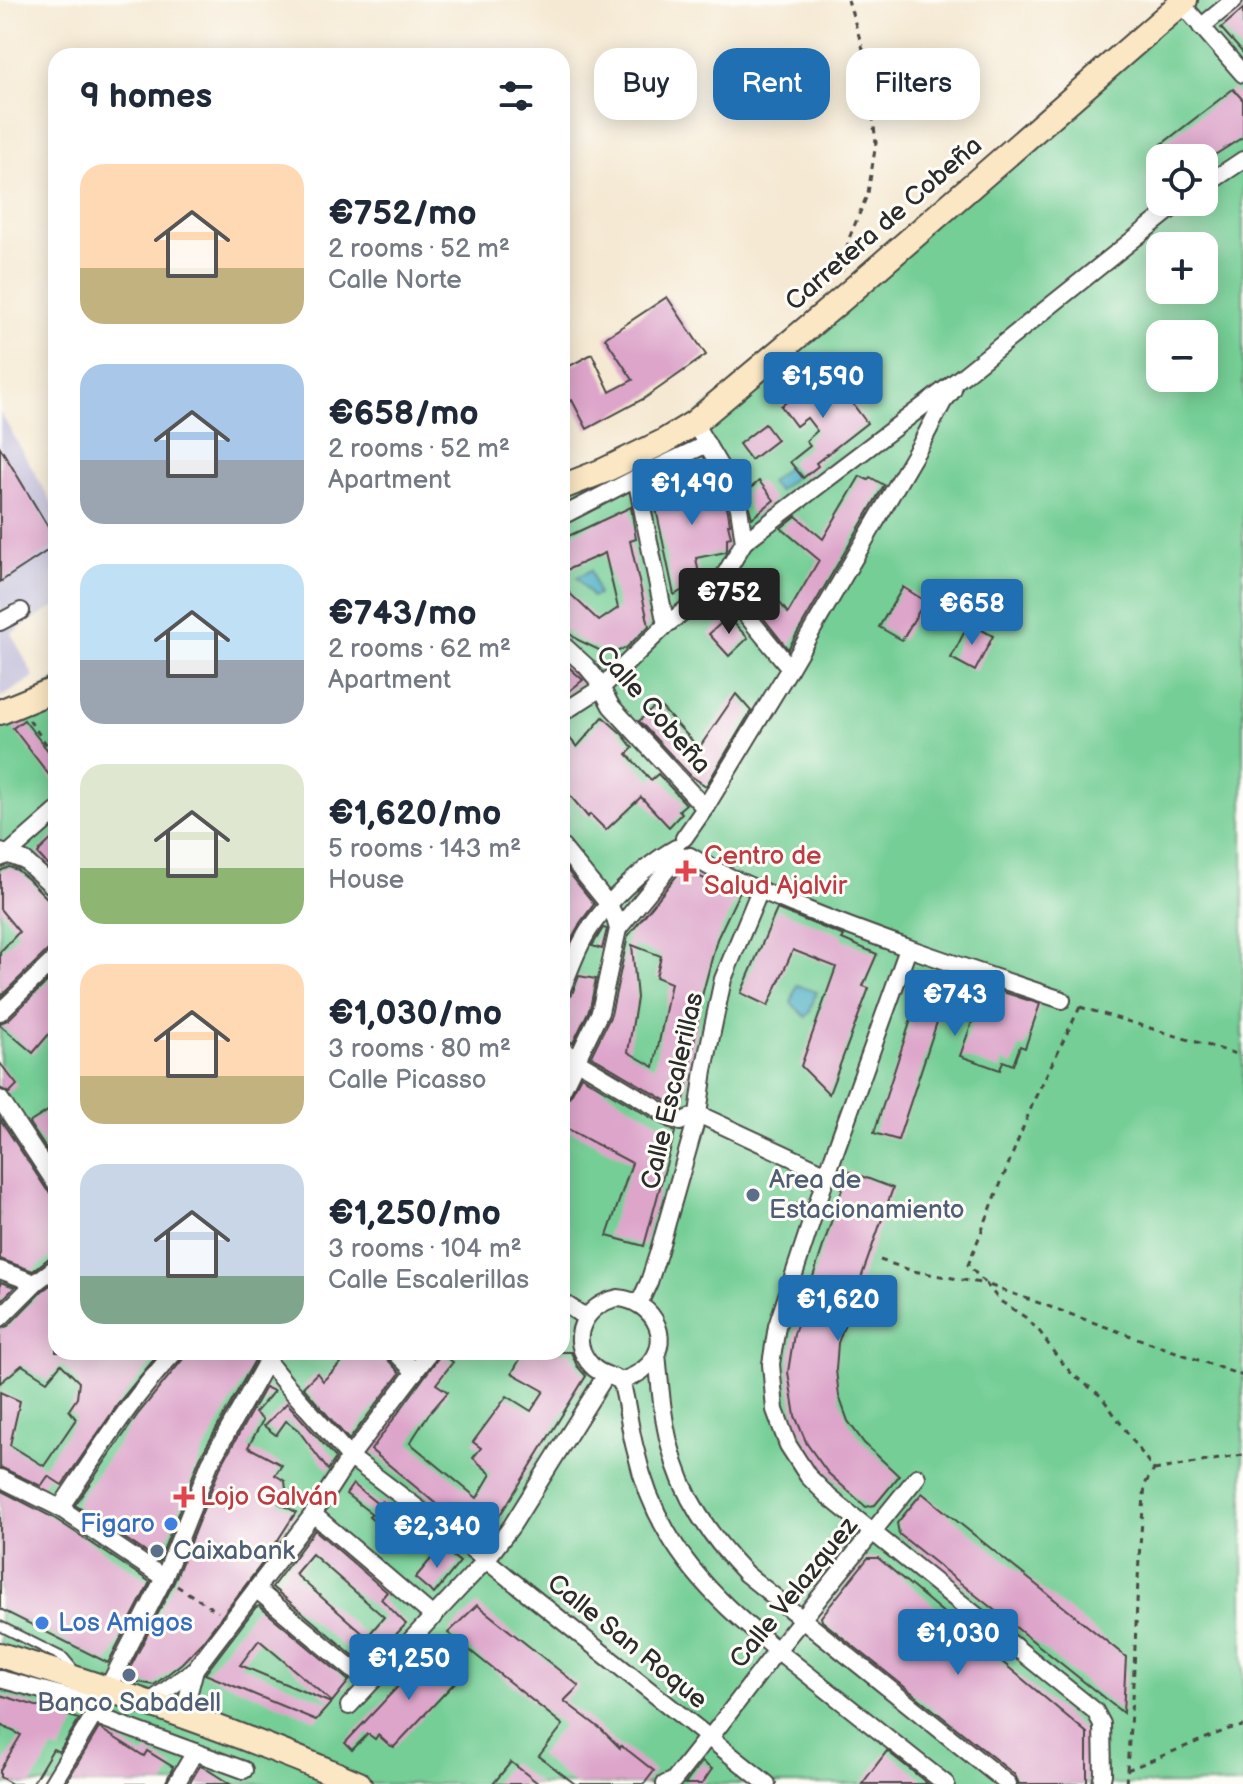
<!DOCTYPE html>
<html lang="en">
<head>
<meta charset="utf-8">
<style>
	body { margin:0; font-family:"Balsamiq Sans",sans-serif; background:#f6f6f7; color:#1f2937; height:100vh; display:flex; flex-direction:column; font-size:30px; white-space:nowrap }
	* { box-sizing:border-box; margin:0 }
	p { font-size:26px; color:#747a83 }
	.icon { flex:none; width:44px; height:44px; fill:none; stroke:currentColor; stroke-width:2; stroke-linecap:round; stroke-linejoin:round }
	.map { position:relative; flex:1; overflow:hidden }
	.panel { position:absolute; left:48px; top:48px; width:522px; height:1312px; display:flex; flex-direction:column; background:#fff; border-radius:24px; box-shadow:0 4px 20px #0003 }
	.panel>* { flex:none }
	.banner { position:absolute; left:594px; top:48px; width:528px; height:72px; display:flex; gap:16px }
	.controls { position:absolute; left:1146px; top:144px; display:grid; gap:16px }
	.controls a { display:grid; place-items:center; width:72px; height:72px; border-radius:16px; background:#fff; box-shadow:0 4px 20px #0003; font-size:40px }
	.price { position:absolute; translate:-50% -68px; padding:0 18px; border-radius:8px; background:#1f6fb2; color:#fff; font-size:26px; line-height:52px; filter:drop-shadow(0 2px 4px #0008) }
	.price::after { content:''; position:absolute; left:50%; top:48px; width:24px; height:18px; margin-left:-12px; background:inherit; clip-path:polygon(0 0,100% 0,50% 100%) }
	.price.active { background:#222; color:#fff }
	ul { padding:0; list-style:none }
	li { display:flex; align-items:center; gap:24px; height:200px; padding:0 32px }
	li span { display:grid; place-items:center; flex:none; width:224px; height:160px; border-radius:24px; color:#555 }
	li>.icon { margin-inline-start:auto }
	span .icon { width:96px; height:96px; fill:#fffc; stroke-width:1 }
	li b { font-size:34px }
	h2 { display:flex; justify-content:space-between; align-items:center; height:96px; padding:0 32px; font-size:34px }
	.pill { padding:0 28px; border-radius:24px; background:#fff; box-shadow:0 4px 20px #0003; font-size:28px; line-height:72px }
	.pill.active { background:#1f6fb2; color:#fff }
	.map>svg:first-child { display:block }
	.industrial { fill:#c4c0db }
	.green { fill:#74ce95; stroke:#507c60; stroke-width:2; fill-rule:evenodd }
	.water { fill:#42aac2; stroke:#366a76; stroke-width:2 }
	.building { fill:#dda5ca; fill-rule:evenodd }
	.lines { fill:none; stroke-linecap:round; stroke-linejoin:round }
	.lane-casing { stroke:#494844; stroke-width:12 }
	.street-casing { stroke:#494844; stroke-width:20 }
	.secondary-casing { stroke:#494844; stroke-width:28 }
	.path { stroke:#494844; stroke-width:3; stroke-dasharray:6 6; stroke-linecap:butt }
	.lane { stroke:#fff; stroke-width:8 }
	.street { stroke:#fff; stroke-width:16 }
	.secondary { stroke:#fbe7c3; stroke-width:24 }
	.health-dot { fill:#e0444e; stroke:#fdfcf7; stroke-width:3 }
	.service-dot { fill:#5c6f8a; stroke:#fdfcf7; stroke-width:3 }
	.shop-dot { fill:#3f7fe0; stroke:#fdfcf7; stroke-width:3 }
	.labels { text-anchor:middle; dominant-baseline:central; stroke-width:6; stroke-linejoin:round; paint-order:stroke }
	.street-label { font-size:26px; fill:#2b2b2b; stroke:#fdfcf7 }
	.health-label { font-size:26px; fill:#be3a42; stroke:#fdfcf7; text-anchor:start }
	.service-label { font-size:26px; fill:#4e5e75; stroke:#fdfcf7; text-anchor:start }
	.shop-label { font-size:26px; fill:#366cbe; stroke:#fdfcf7; text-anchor:end }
</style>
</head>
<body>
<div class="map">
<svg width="1243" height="1784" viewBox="0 0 1243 1784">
	<rect width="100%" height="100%" fill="#fdfcf7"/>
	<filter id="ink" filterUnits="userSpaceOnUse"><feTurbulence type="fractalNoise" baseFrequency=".0125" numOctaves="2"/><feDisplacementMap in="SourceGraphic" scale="16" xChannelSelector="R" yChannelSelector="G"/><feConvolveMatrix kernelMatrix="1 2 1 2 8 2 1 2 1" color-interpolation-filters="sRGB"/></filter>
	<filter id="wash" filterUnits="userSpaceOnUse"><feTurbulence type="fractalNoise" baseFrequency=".006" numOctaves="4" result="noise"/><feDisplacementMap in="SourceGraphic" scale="32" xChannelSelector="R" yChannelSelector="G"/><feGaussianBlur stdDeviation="1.8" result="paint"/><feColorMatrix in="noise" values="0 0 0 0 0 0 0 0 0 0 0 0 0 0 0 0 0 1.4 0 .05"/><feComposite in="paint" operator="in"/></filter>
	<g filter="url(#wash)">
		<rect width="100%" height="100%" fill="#f5e9d3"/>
		<polygon class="industrial" points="0,412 56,510 56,606 11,633 34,677 0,698"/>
		<path class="green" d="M1183 0H1243V1784H0V721L56 679V1352H562V484L664 443ZM1160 158H1204V202H1160ZM1160 246H1204V290H1160ZM1160 334H1204V378H1160Z"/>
		<g class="water">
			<polygon points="788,467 796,476 778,491 770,482"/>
			<polygon points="591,570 598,595 592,597 577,577"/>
			<polygon points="797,985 816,992 810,1012 806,1017 791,1003"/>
		</g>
		<g id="blocks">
			<g class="building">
				<polygon points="1243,9 1243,53 1221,28"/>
				<polygon points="1233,89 1243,100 1243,137 1210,158 1173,158 1162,144"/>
				<polygon points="667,297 706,355 645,398 587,429 572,400 562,405 562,370 592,354 610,392 633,380 605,338"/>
				<polygon points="829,372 867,423 816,463 818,466 803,478 790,462 810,446 806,441 817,431 807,418 796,426 781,406"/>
				<polygon points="765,424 777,440 751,460 739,444"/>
				<polygon points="0,447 56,540 56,545 0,582"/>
				<polygon points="712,474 721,490 728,511 730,524 728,524 731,537 727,538 727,549 726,552 696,558 700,580 674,595 654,499 689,479"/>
				<polygon points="860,476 868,480 870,477 884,485 788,649 757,610 764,609 760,578 788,613 819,560 781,528 796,516 823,539"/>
				<polygon points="759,481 774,500 752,518 745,493"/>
				<polygon points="631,507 636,539 630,541 649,626 626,648 616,652 599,650 578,640 562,628 562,586 599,621 618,608 605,553 562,572 562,539"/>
				<polygon points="903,587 925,601 902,640 879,627"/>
				<polygon points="728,617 748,638 729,656 709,634"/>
				<polygon points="969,623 993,636 975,671 951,658"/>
				<polygon points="562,661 583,680 562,697"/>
				<polygon points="736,694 751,711 706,786 691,776 639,721 658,704 699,748"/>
				<polygon points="603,717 622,734 633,748 627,754 651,780 658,774 686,804 679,810 682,813 669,827 641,797 606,830 590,814 588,817 562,786 562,729 577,747"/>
				<polygon points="24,720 56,761 56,784 13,728"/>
				<polygon points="56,835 56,874 38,854 40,850"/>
				<polygon points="562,864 594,904 580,923 562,959"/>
				<polygon points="9,867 17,870 28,879 56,907 56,947 48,950 0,997 0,952 19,932 0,909 0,871"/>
				<path d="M683 870 739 893 717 939 702 996 683 1106 679 1108 591 1056 611 1015 628 936 678 874ZM632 945 661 956 656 977 671 983 654 1067 628 1052 637 998Z"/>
				<polygon points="777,909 844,936 842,939 877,954 863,986 869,988 829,1094 801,1066 836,967 793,950 768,1006 741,993"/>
				<polygon points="603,928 607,929 602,949 592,946"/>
				<polygon points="56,973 56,1040 49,1034 33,1053 0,1025 0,1023 8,1020"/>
				<polygon points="924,973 981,994 984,986 1040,1004 1025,1048 1020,1046 1013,1065 1003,1061 1000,1070 960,1056 973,1019 942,1007 898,1140 874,1133 918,998 915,997"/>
				<polygon points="579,976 596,979 590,1008 573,1043 562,1038 562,1000 568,998 572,994"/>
				<polygon points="0,1063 17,1085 9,1093 0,1088"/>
				<polygon points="581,1076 675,1132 644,1246 607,1236 632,1163 562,1126 562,1104 571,1095"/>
				<polygon points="51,1109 56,1119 56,1159 54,1161 29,1123"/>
				<polygon points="0,1119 47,1190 56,1197 56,1256 49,1258 33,1271 0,1259"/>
				<polygon points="848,1171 893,1188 838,1343 836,1370 839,1396 848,1421 864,1443 899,1476 875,1505 866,1507 828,1473 807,1444 795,1416 788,1372 794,1334"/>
				<polygon points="56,1281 56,1352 160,1352 120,1401 62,1485 48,1476 41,1486 0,1467 0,1392 20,1401 10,1445 44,1466 76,1419 69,1410 77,1398 79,1382 61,1364 47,1381 22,1365 0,1383 0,1329 8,1326 42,1291"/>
				<polygon points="0,1282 15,1287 0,1302"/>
				<polygon points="186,1352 253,1352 255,1360 200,1458 159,1561 75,1505 138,1414 183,1359"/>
				<polygon points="340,1352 384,1352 387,1359 400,1373 349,1440 303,1387 317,1373 323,1381 346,1358"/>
				<polygon points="524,1352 571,1352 577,1366 586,1376 509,1501 482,1542 371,1450 441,1354 453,1362 436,1384 448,1392 428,1415 410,1443 477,1498 491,1474 473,1458 481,1448 473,1442 507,1396 531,1411 544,1391 512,1373"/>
				<polygon points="265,1387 274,1391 255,1413 263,1420 248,1447 282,1465 275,1475 285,1481 286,1489 279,1503 296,1512 267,1557 202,1642 182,1663 154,1685 138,1682 126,1676 174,1582 220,1468"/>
				<polygon points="287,1403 336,1458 328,1470 298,1430 286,1421 276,1435 264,1426"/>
				<polygon points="353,1484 379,1505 382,1501 422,1533 409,1549 369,1517 372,1514 346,1494"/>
				<polygon points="0,1490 54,1518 150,1582 108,1663 0,1609"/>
				<polygon points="922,1493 1126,1657 1123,1713 899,1534 897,1523"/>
				<path d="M315 1530 387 1592 381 1599 406 1624 366 1666 272 1587ZM312 1554 384 1617 367 1637 295 1574Z"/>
				<polygon points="441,1547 460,1562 434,1594 415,1578"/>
				<polygon points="868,1558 878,1558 1087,1733 1087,1784 1019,1784 1015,1775 822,1621 821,1617"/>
				<polygon points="477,1605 579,1686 564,1701 601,1729 620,1748 621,1746 630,1752 654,1771 644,1784 575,1784 539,1756 563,1725 448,1633"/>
				<polygon points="259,1606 349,1681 332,1702 259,1640 240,1665 331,1703 316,1720 205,1674 256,1607"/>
				<polygon points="433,1649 461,1676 394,1747 389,1745 378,1735 375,1739 368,1734 352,1750 345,1743"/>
				<polygon points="0,1695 79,1719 59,1752 53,1749 32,1784 12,1784 0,1777 0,1770 21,1735 0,1725"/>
				<polygon points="99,1728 144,1756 147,1751 173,1767 165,1784 65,1784"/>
				<polygon points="887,1751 906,1766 928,1784 862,1784"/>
				<polygon points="511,1762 539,1784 493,1784"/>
				<polygon points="702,1762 712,1769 702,1784 685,1784"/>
				<polygon points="200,1766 203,1767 230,1784 189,1784"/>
			</g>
		</g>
	</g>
	<g filter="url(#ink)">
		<use href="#blocks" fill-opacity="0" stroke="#494844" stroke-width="2"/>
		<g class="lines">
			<g class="lane-casing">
				<polyline id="lane" points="0,1626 64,1658 74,1670"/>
			</g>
			<g class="street-casing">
				<g id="street">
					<polyline points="1181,3 1243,74"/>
					<polyline points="1201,27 1234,0"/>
					<polyline points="1204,186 1243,160"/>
					<polyline points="636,478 707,444"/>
					<polyline points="562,516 636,478 666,625"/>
					<polyline points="744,542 964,375 1180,202"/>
					<polyline points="720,583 790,668"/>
					<polyline points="0,622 21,611"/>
					<polyline points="562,644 586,666 596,678 611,706 705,808"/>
					<polyline points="562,713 601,688 666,625 720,583 744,542 739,508 731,485 694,423"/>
					<polyline points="684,838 705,808 790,668 921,444 943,402 953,390"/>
					<polyline points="562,847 609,905 614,915 618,929 600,1012 562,1090"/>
					<polyline points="1,852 25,861 56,889"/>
					<path d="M690 856C723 876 760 890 795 905 883 941 972 970 1062 1000"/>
					<polyline points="0,858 7,855 56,812"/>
					<polyline points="618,929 670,866 683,856"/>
					<polyline points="908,949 827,1174 777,1326 771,1364 775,1410 788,1445 808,1476 829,1497 1095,1711 1102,1724 1103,1774 1101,1784"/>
					<path d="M562 989C569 972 575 954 584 938 601 907 645 865 676 848"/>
					<polyline points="0,1012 56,958"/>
					<polyline points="562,1049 576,1060 680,1122 698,1114 827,1174"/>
					<polyline points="0,1099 56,1184"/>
					<polyline points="0,1270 35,1283"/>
					<path d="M618 1298C655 1301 676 1344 644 1369 638 1375 629 1378 621 1381 611 1375 600 1375 592 1366 566 1339 585 1304 618 1298Z"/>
					<polyline points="562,1302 579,1313 587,1316"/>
					<polyline points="639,1304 649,1282 658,1254 698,1114 704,1070 723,979 760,890"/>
					<polyline points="0,1318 35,1283 56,1267"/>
					<polyline points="264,1352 267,1361 284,1382 350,1457 486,1560 767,1784"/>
					<polyline points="395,1352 415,1372"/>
					<path d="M657 1353C660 1384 662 1416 670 1446 682 1497 710 1536 746 1574L1008 1784"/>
					<path d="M621 1381C628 1404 629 1428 636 1452 642 1479 653 1508 667 1532 702 1593 758 1635 812 1678 857 1713 901 1749 946 1784"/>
					<polyline points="0,1478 60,1508 164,1578"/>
					<path d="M60 1508C96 1455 131 1398 175 1352"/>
					<polyline points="313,1514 434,1617"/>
					<polyline points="256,1589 369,1683"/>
					<polyline points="0,1679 83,1701 103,1694"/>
					<polyline points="150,1702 195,1669 313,1514 350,1457 430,1352"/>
					<polyline points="349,1706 486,1560 511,1527 606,1375"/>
					<polyline points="94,1715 244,1770"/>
					<polyline points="183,1715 195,1669"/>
					<polyline points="709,1739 777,1650 917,1477"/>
					<polyline points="52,1784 94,1715 164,1578 210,1463 267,1361"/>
					<polyline points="176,1784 195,1752"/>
					<polyline points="665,1784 673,1781 707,1738"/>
				</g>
			</g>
			<g class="secondary-casing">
				<g id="secondary">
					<polyline points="562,487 603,471 663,442 694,423 842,299 1185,0"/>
					<polyline points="0,712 56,689"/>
					<path d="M0 1655C122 1692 242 1734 359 1784"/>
				</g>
			</g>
			<g class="path">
				<polyline points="842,272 842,264 850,236 868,193 876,143 866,59 848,0"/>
				<polyline points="29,720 56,758"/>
				<polyline points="1080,1007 1035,1098 968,1265 986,1284 1243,1376"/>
				<polyline points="1080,1007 1243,1056"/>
				<polyline points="880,1260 913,1271 986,1284 1000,1301 1025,1317 1040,1332 1055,1354 1072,1374 1101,1396 1154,1470 1145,1484 1139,1558 1134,1669 1126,1784"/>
				<polyline points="1154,1470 1243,1455"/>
				<polyline points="177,1586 218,1612"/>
				<polyline points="1127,1770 1229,1729 1243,1726"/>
			</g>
			<use href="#lane" class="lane"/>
			<use href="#street" class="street"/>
			<use href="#secondary" class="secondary"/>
		</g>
	</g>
	<g class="health-dot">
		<path d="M682 859h8v8h8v8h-8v8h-8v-8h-8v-8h8z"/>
		<path d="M180 1485h8v8h8v8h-8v8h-8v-8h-8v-8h8z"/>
	</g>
	<g class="service-dot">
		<circle cx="753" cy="1195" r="8"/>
		<circle cx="157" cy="1551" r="8"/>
		<circle cx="129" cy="1675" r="8"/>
	</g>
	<g class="shop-dot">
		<circle cx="171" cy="1524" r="8"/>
		<circle cx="42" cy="1623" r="8"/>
	</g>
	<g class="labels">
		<g class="street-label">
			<text transform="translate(884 224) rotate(-41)">Carretera de Cobeña</text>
			<text transform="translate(653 710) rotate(49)">Calle Cobeña</text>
			<text transform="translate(673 1091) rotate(-77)">Calle Escalerillas</text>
			<text transform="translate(794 1593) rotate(-51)">Calle Velazquez</text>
			<text transform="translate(627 1642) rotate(39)">Calle San Roque</text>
		</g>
		<g class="health-label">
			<text x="704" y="856">Centro de<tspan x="704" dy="30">Salud Ajalvir</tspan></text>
			<text x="200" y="1497">Lojo Galván</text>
		</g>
		<g class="service-label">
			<text x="769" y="1180">Area de<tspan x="769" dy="30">Estacionamiento</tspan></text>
			<text x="173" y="1551">Caixabank</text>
			<text x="129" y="1703" text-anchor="middle">Banco Sabadell</text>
		</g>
		<g class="shop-label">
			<text x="155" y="1524">Figaro</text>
			<text x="58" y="1623" text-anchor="start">Los Amigos</text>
		</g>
	</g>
</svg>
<div class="controls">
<a><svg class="icon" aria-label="locate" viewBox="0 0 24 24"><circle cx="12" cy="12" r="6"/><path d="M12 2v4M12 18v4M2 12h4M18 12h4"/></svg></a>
<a>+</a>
<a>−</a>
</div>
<b class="price" style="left:823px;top:420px">€1,590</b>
<b class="price" style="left:692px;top:527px">€1,490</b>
<b class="price active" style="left:729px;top:636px">€752</b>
<b class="price" style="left:972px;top:647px">€658</b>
<b class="price" style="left:955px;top:1038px">€743</b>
<b class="price" style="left:838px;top:1343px">€1,620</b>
<b class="price" style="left:437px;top:1570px">€2,340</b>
<b class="price" style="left:958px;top:1677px">€1,030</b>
<b class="price" style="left:409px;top:1702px">€1,250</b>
<div class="banner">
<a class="pill">Buy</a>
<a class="pill active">Rent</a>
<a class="pill">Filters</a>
</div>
<section class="panel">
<h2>9 homes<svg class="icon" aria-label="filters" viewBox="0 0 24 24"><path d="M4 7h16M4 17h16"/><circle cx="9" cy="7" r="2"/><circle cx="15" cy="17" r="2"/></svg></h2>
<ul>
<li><span style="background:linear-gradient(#ffd9b3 65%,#c2b280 0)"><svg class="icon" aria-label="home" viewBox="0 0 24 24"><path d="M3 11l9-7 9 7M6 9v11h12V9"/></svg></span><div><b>€752/mo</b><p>2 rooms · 52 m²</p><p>Calle Norte</p></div></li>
<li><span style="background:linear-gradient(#a9c7e8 60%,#9aa5b1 0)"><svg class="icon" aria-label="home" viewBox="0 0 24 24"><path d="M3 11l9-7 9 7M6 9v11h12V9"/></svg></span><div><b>€658/mo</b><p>2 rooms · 52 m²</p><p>Apartment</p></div></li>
<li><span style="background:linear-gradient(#bfe0f5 60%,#9aa5b1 0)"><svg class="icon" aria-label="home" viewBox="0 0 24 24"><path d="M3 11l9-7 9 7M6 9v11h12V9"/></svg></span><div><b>€743/mo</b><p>2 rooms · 62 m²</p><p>Apartment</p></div></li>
<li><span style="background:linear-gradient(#dfe7d0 65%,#8fb573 0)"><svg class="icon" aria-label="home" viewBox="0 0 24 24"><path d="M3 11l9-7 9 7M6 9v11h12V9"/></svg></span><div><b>€1,620/mo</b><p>5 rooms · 143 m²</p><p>House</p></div></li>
<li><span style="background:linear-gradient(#ffd9b3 70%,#c2b280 0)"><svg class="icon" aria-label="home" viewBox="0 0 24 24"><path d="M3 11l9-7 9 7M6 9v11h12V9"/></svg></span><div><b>€1,030/mo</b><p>3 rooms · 80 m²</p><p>Calle Picasso</p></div></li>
<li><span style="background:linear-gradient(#c9d6e8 70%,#7fa58c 0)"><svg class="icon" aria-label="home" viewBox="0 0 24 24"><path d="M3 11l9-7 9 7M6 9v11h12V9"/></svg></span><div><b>€1,250/mo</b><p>3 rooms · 104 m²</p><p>Calle Escalerillas</p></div></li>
</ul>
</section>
</div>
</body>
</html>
